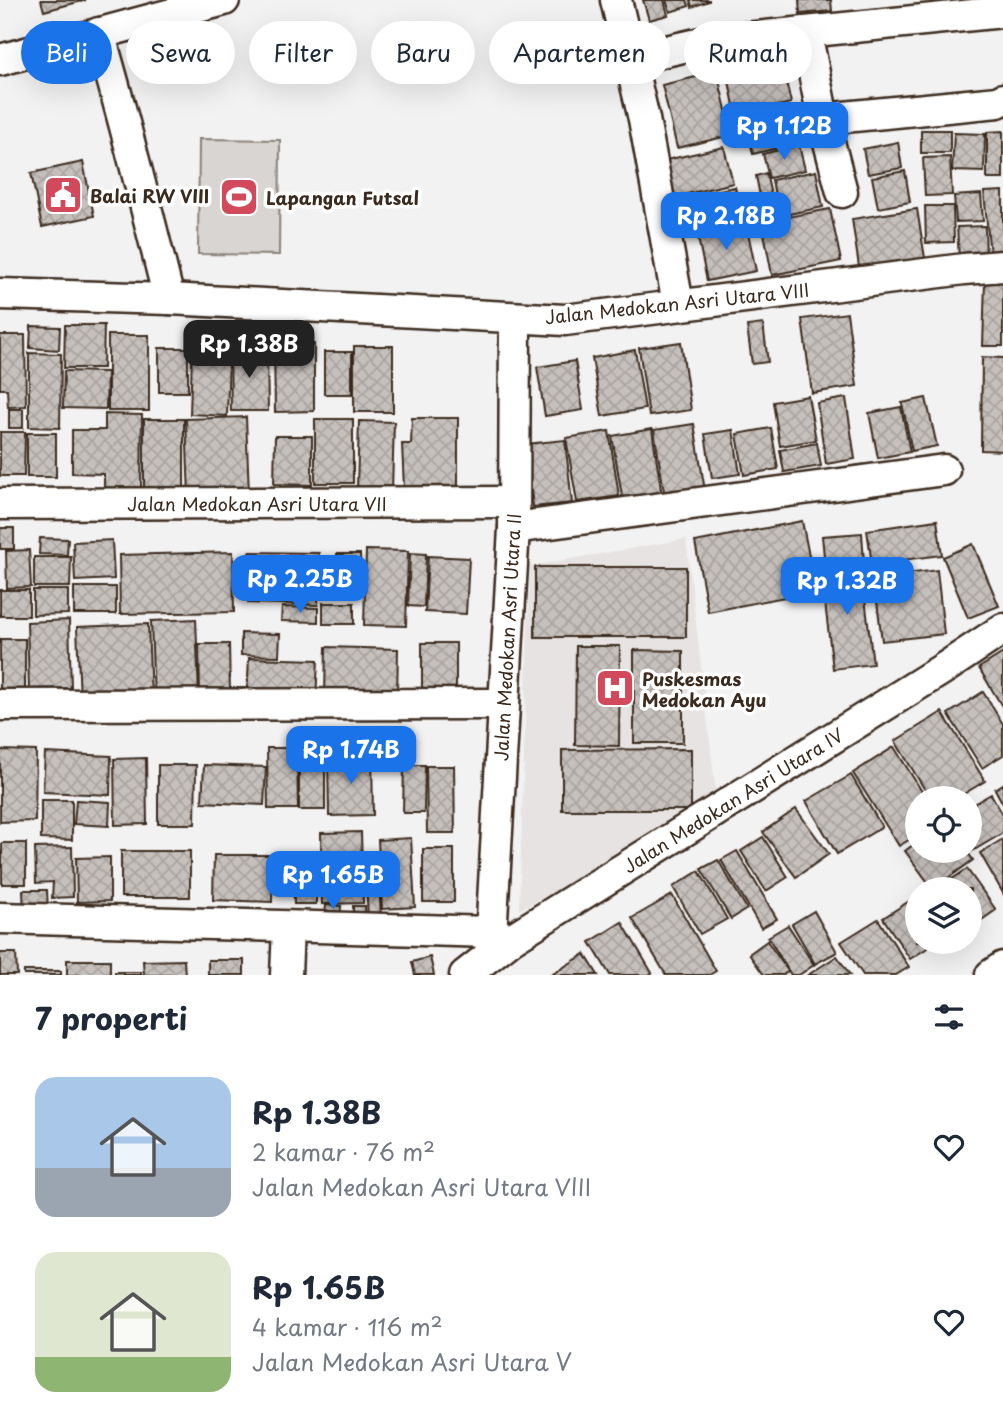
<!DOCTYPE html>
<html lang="id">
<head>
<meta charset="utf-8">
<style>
	body { margin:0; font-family:"Playpen Sans",sans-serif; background:#f2f2f3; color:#1f2937; height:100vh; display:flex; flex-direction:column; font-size:26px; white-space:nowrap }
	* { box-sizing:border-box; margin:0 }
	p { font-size:23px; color:#747a83 }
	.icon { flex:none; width:38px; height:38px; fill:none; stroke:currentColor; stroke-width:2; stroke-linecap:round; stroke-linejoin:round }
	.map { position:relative; height:975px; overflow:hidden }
	.details { display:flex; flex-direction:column; background:#fff; flex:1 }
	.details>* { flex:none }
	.hud { position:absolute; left:21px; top:21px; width:962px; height:63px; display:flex; gap:14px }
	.fabs { position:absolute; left:905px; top:786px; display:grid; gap:14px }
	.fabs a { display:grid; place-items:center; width:77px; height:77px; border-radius:50%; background:#fff; box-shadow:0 7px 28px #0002; font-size:35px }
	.price { position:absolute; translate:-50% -60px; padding:0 16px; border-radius:14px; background:#1a73e8; color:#fff; font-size:23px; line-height:46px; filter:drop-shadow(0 2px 4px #0008) }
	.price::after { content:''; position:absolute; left:50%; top:42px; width:21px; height:16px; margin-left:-10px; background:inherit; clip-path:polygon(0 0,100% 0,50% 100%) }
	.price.selected { background:#222; color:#fff }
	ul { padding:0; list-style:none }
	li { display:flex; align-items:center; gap:21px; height:175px; padding:0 35px }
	li span { display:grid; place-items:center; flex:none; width:196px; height:140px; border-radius:21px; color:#555 }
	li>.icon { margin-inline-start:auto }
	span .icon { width:84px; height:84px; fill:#fffc; stroke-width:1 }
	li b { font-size:30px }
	h2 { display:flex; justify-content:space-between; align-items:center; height:84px; padding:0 35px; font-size:30px }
	.tag { padding:0 24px; border-radius:32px; background:#fff; box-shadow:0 7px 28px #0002; font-size:24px; line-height:63px }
	.tag.selected { background:#1a73e8; color:#fff }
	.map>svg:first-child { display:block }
	.built { fill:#e6e3e2 }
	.grass { fill:#d8d5d2; stroke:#8a8078; stroke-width:2 }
	.building { fill:url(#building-cross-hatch); stroke:#3b2a1e; stroke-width:2 }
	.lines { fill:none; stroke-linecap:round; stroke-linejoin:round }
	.street-casing { stroke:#3b2a1e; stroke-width:35 }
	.street { stroke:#fff; stroke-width:30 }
	.labels { text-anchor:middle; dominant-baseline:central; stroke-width:7; stroke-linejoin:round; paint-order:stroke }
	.poi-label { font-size:18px; font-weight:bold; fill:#3b2a1e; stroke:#fff; text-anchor:start }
	.street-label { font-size:18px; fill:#3b2a1e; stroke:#fff }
</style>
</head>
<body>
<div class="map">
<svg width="1003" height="975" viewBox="0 0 1003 975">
	<defs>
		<pattern id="building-cross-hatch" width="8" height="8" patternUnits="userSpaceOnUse" patternTransform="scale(1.75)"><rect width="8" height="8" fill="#c6c0bd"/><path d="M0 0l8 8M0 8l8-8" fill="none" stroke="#aba5a2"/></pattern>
	</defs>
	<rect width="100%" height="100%" fill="#f3f2f2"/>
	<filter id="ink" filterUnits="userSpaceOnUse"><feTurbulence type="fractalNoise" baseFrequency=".0143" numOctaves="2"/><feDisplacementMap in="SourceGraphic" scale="14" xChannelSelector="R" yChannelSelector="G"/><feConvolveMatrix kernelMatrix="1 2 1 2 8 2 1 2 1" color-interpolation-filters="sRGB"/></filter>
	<g filter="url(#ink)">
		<polygon class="built" points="686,539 718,810 519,910 530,566"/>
		<polygon class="grass" points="199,139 280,140 279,255 198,254"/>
		<g class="building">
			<polygon points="41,0 86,0 44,11"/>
			<polygon points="643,0 664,0 668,15 649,20"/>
			<polygon points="666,0 687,0 689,6 670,12"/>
			<polygon points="690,0 709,0 709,1 692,7"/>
			<polygon points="799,0 831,0 832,11 800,14"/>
			<polygon points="931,0 964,0 964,5 931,6"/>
			<polygon points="780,55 791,103 736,115 726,67"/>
			<polygon points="717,72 732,135 677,148 662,85"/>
			<polygon points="794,112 802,142 753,154 746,124"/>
			<rect x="921" y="130" width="29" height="23"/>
			<polygon points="1003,131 1003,179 987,179 987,132"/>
			<polygon points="954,133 985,134 984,172 952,171"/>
			<polygon points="898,142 902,168 868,174 863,149"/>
			<polygon points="799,145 805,170 769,178 763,154"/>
			<polygon points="724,147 733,183 675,197 666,160"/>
			<polygon points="950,157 952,195 925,196 923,158"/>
			<polygon points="83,162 94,216 42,227 31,173"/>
			<polygon points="816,171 823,207 779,216 772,180"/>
			<polygon points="905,171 910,202 878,208 872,177"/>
			<polygon points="766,173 773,204 762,206 756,176"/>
			<polygon points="735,187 742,217 697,227 690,196"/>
			<polygon points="1003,191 1003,254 990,255 984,192"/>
			<polygon points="981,194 983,221 956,222 954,196"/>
			<polygon points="925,206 953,206 954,242 926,243"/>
			<polygon points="830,209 841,261 772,275 762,222"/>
			<polygon points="917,209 925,258 859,267 852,219"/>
			<polygon points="746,223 756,271 707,281 697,233"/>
			<polygon points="985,226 986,257 959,258 957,227"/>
			<polygon points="985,281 1003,281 1003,346 983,346"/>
			<polygon points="847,313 857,386 812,393 802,319"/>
			<polygon points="763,324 768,362 752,364 747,326"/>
			<polygon points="65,325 104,325 103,368 64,368"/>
			<polygon points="31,326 60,327 59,350 30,348"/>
			<polygon points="0,335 25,335 26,406 8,407 7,389 0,389"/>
			<rect x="108" y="335" width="41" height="76"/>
			<polygon points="681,342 691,410 649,416 639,348"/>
			<polygon points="314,344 314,411 275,412 274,345"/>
			<rect x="354" y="346" width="39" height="66"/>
			<rect x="159" y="348" width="29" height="44"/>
			<polygon points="230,350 267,350 268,411 231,411"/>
			<polygon points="635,350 645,409 602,416 592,358"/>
			<rect x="324" y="352" width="28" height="42"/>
			<polygon points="29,353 61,354 60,428 29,427"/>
			<polygon points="192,355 229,357 227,416 190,414"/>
			<polygon points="982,357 1003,358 1003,451 981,450"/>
			<polygon points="575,361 583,410 545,416 537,367"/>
			<polygon points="64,371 107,372 106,409 63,408"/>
			<polygon points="808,396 816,440 780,446 773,402"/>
			<polygon points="846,398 855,459 826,464 817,403"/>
			<polygon points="926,398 937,446 912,451 902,403"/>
			<polygon points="901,407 910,452 878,458 869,413"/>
			<rect x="9" y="409" width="14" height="19"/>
			<polygon points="105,414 142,415 141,491 104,490 104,474 72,473 72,430 105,430"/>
			<polygon points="246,417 249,494 189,497 186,419"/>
			<polygon points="412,418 458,418 458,488 404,488 402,444 411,444"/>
			<rect x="144" y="419" width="40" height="72"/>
			<rect x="315" y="419" width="38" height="64"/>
			<polygon points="359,421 394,422 392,490 357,489"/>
			<polygon points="694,424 706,497 666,503 654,430"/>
			<polygon points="771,428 778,469 744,475 737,434"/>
			<polygon points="652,429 662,496 623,502 612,436"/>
			<polygon points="733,430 740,474 712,478 705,434"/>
			<polygon points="609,431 619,496 577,502 566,438"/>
			<polygon points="0,432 25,432 24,476 0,476"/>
			<rect x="27" y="433" width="29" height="44"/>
			<polygon points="275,436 312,436 312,485 274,484"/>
			<polygon points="565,440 572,503 533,507 526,444"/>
			<polygon points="817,443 821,466 784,472 780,450"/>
			<polygon points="937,520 942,555 872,564 867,530"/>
			<polygon points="802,521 816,591 708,612 695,542"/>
			<rect x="0" y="528" width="14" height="21"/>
			<polygon points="862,533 864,563 825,566 822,536"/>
			<polygon points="40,538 68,539 67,555 39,554"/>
			<polygon points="112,540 114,579 75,581 73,542"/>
			<polygon points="973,544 999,606 968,618 943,557"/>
			<polygon points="29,550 31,587 7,588 6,551"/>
			<polygon points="366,550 408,551 406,626 364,625"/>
			<polygon points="233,552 234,612 120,614 119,555"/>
			<polygon points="249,552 319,553 318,605 248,603"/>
			<polygon points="410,553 426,554 424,607 408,606"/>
			<polygon points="337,554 360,554 361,590 337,590"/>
			<polygon points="428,556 469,558 466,614 425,612"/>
			<polygon points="34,557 71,557 70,587 34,587"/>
			<polygon points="861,565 873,664 833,669 821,570"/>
			<rect x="535" y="567" width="151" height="70"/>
			<polygon points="937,570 944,634 882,641 874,578"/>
			<rect x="74" y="587" width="42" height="27"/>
			<rect x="0" y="590" width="29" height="26"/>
			<polygon points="33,590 68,590 68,614 33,615"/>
			<rect x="323" y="603" width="31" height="21"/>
			<polygon points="282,607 318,608 318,622 281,621"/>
			<polygon points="196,619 199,697 154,699 151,621"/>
			<polygon points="69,620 71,688 29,689 27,622"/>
			<polygon points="148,624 151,697 80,700 77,627"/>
			<polygon points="241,633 280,634 279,656 241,655"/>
			<polygon points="0,639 25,639 25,689 0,690"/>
			<rect x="422" y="643" width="34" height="52"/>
			<polygon points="199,644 229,644 230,695 200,695"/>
			<polygon points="576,646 620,646 619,746 575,745"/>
			<polygon points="326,647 398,649 397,698 325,696"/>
			<polygon points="634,650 683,651 683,743 634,743"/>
			<polygon points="1003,653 1003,708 979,668"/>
			<polygon points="249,658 318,660 316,700 247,698"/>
			<polygon points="983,692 1003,724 1003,755 982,768 948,714"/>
			<polygon points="942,712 985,781 957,798 930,798 895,741"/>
			<polygon points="894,747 926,798 917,798 917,835 899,846 853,773"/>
			<polygon points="267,748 297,748 298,809 268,809"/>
			<polygon points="691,749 691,810 562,810 562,750"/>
			<polygon points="0,750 36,751 35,821 0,822"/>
			<polygon points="45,753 111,756 110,795 43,792"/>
			<polygon points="372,756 373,815 329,816 328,757"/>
			<polygon points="146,758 147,824 115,825 114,759"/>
			<rect x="299" y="763" width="26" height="47"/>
			<polygon points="158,765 196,765 195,824 158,824"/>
			<polygon points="204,765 266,767 264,805 202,802"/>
			<polygon points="404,765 425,765 424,813 403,813"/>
			<polygon points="426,766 454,766 455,833 427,833"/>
			<polygon points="851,775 882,827 837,854 806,801"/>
			<polygon points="1003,784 1003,804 995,789"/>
			<polygon points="991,794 1003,815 1003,833 969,853 970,806"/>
			<polygon points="41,800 72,800 72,840 41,839"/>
			<polygon points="76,800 110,802 109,826 74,824"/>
			<polygon points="796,809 829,854 796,877 763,832"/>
			<polygon points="361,832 363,903 322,904 321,833"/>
			<polygon points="763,837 788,877 766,891 741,851"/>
			<polygon points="411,838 415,907 382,909 378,840"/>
			<polygon points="1003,839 1003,893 980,853"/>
			<polygon points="917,842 917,850 966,850 973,860 933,889 905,851"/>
			<rect x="2" y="843" width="24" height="41"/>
			<polygon points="72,847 73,897 52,898 53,882 36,883 35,848"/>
			<rect x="423" y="849" width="31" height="53"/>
			<rect x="121" y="851" width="69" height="46"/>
			<polygon points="737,851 777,919 761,928 721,860"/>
			<polygon points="214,855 273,855 272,902 213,900"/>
			<polygon points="293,856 316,856 316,904 294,904"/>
			<polygon points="110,857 110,901 77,902 76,858"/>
			<polygon points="718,860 747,909 731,919 701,869"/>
			<polygon points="967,869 996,910 970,928 970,889 937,889"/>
			<polygon points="699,871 727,919 700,934 673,887"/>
			<polygon points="379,882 381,918 368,918 366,883"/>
			<polygon points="23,890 47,890 48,913 24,913"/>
			<polygon points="672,895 716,971 709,975 666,975 632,918"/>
			<polygon points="917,896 917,942 937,942 910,959 883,918"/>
			<polygon points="326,905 341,906 340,918 325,917"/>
			<polygon points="353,906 365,906 366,920 353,920"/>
			<polygon points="814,911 837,952 815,964 792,924"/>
			<polygon points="878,919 909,967 896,975 863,975 841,942"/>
			<polygon points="622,922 652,973 649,975 610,975 590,942"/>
			<polygon points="788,925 814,965 799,975 791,975 768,937"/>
			<polygon points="767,941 788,971 783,975 764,975 749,954"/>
			<polygon points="0,953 16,953 17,975 0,975"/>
			<polygon points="585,954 598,975 551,975"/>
			<polygon points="837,956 850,975 808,975"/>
			<polygon points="430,957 434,975 415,975 412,962"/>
			<rect x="67" y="960" width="43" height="15"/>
			<polygon points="184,960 185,975 144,975 143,961"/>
			<rect x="208" y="960" width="36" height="15"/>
			<rect x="24" y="971" width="37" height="4"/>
			<rect x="115" y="972" width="26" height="3"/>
		</g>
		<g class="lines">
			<g class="street-casing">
				<g id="street">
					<polyline points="616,0 644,119 678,304"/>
					<polyline points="806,32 823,119 842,192"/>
					<path d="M99 33C125 121 147 210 169 299"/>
					<polyline points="631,59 705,42 1003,12"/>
					<polyline points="0,60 224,0"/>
					<polyline points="823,119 998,102 1003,99"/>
					<polyline points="0,294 169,299 565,320 964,269 1003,266"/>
					<polyline points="0,504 514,502"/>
					<polyline points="514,528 944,470"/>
					<polyline points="0,705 504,704"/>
					<polyline points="0,918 491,932 507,938"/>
					<polyline points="490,955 514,528 515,318"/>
					<polyline points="286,975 288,928"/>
					<polyline points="465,975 511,939 946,667 1003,629"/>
					<polyline points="991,975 1003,967"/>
				</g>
			</g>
			<use href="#street" class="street"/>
		</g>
	</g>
	<defs>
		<g id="civic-square" transform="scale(2.0125)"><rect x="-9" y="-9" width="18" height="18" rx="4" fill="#d1495b" stroke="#fff"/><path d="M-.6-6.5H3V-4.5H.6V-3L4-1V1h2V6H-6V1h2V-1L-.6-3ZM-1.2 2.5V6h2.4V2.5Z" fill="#fff"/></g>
		<g id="stadium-square" transform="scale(2.0125)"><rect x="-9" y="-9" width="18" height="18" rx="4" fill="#d1495b" stroke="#fff"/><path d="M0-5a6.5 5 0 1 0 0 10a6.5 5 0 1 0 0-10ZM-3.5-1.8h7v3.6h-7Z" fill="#fff"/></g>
		<g id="hospital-square" transform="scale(2.0125)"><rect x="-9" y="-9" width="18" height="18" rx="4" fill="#d1495b" stroke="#fff"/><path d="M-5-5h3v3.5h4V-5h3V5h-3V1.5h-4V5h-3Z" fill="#fff"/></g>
	</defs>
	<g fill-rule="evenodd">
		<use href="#civic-square" x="63" y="195"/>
		<use href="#stadium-square" x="239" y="197"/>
		<use href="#hospital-square" x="615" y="688"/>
	</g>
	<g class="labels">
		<g class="poi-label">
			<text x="90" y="195">Balai RW VIII</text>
			<text x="266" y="197">Lapangan Futsal</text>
			<text x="642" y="678">Puskesmas<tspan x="642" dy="21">Medokan Ayu</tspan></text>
		</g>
		<g class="street-label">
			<text transform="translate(677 303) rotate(-6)">Jalan Medokan Asri Utara VIII</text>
			<text x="257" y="503">Jalan Medokan Asri Utara VII</text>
			<text transform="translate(507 637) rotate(-87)">Jalan Medokan Asri Utara II</text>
			<text transform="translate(733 800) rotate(-32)">Jalan Medokan Asri Utara IV</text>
		</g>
	</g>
</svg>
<div class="fabs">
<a><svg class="icon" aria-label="locate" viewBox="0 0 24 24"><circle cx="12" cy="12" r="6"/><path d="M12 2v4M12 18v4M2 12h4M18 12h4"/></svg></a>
<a><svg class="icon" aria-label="layers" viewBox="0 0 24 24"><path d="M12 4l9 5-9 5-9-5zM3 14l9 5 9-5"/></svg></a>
</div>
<b class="price" style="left:784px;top:162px">Rp 1.12B</b>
<b class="price" style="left:726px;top:252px">Rp 2.18B</b>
<b class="price selected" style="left:249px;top:380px">Rp 1.38B</b>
<b class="price" style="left:300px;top:615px">Rp 2.25B</b>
<b class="price" style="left:847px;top:617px">Rp 1.32B</b>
<b class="price" style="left:351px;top:786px">Rp 1.74B</b>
<b class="price" style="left:333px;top:911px">Rp 1.65B</b>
<div class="hud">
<a class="tag selected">Beli</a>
<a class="tag">Sewa</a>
<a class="tag">Filter</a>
<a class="tag">Baru</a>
<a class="tag">Apartemen</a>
<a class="tag">Rumah</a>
</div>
</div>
<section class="details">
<h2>7 properti<svg class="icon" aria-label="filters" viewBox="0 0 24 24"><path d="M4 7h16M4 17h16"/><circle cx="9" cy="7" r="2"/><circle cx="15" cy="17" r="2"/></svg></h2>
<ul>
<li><span style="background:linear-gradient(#a9c7e8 65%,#9aa5b1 0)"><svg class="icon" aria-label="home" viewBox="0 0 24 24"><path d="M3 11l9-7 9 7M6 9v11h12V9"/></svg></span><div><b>Rp 1.38B</b><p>2 kamar · 76 m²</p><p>Jalan Medokan Asri Utara VIII</p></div><svg class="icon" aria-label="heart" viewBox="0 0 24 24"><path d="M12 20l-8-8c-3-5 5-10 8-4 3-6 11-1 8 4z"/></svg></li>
<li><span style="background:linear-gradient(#dfe7d0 75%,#8fb573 0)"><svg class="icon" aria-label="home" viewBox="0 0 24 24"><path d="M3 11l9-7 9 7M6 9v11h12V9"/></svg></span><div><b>Rp 1.65B</b><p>4 kamar · 116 m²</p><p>Jalan Medokan Asri Utara V</p></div><svg class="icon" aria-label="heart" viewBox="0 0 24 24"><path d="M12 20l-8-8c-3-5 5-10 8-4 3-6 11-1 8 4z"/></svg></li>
</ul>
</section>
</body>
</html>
